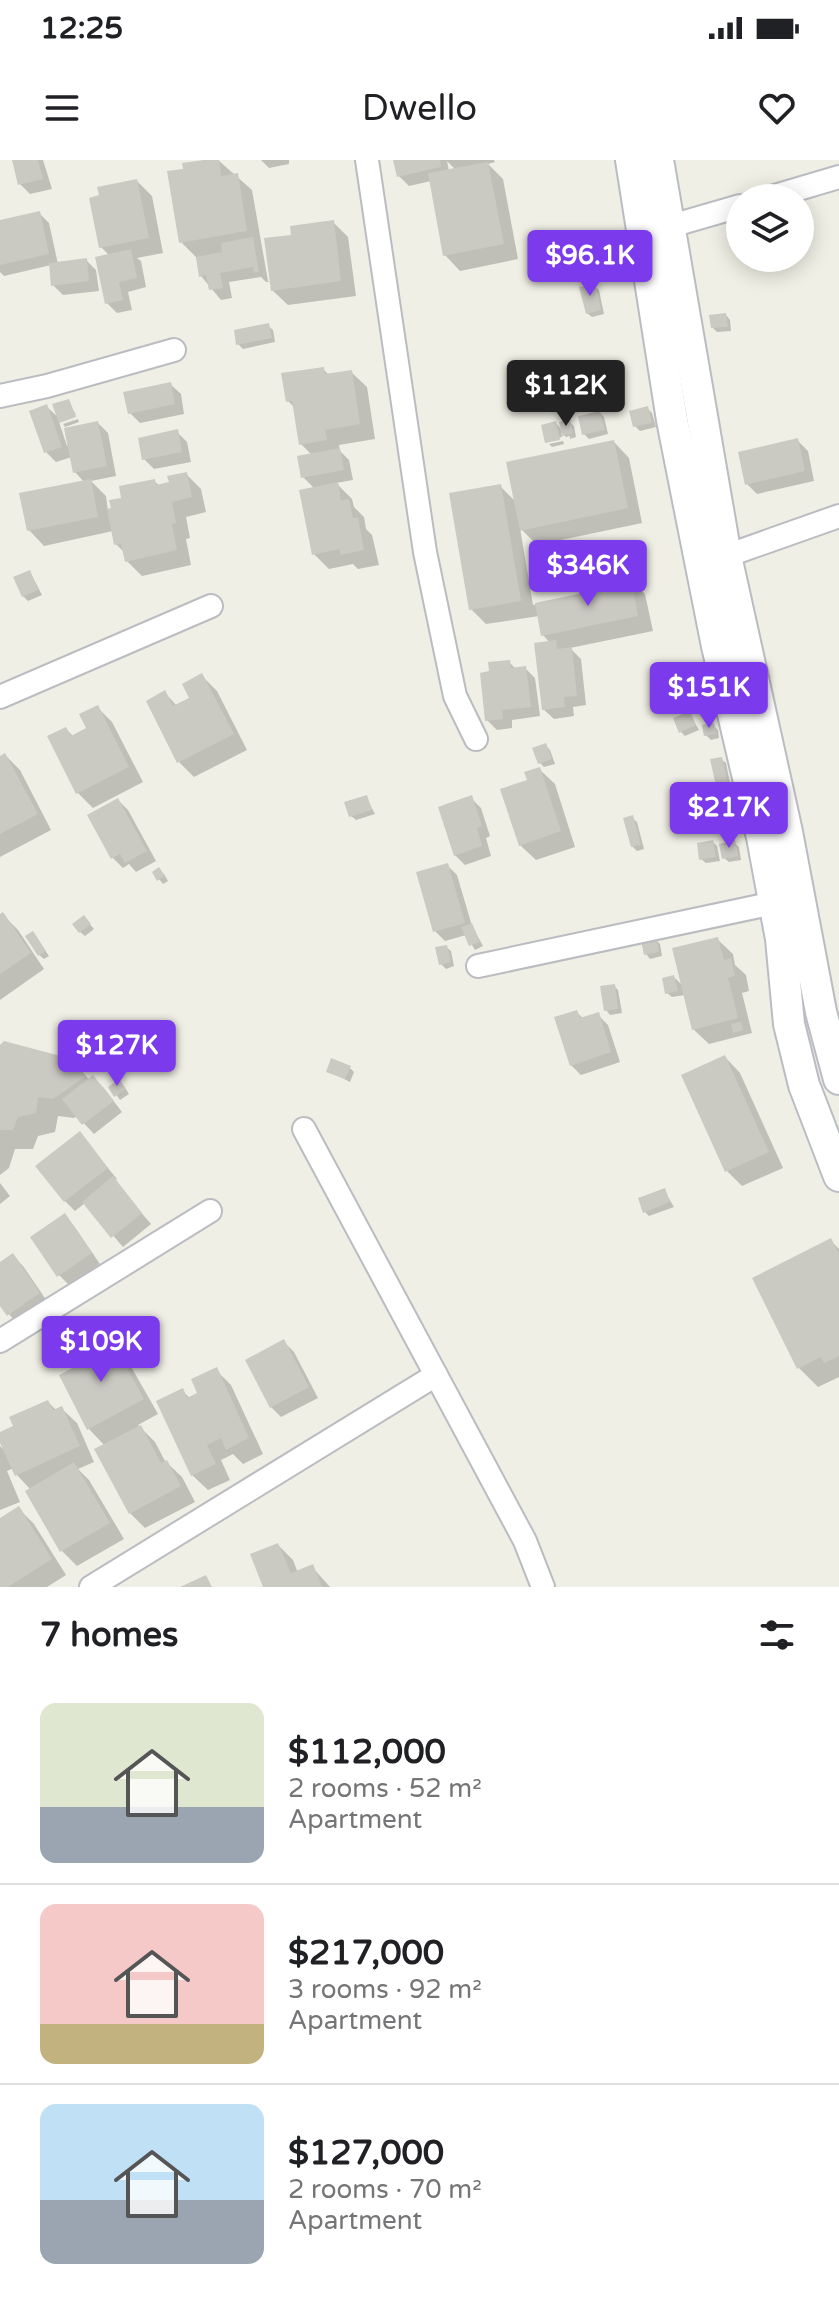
<!DOCTYPE html>
<html lang="en">
<head>
<meta charset="utf-8">
<style>
	body { margin:0; font-family:"Varela Round",sans-serif; background:#f6f6f6; color:#202124; height:100vh; display:flex; flex-direction:column; font-size:30px; white-space:nowrap }
	* { box-sizing:border-box; margin:0 }
	p { font-size:26px; color:#757577 }
	.icon { flex:none; width:44px; height:44px; fill:none; stroke:currentColor; stroke-width:2; stroke-linecap:round; stroke-linejoin:round }
	.map { position:relative; height:1427px; overflow:hidden }
	.sheet { display:flex; flex-direction:column; background:#fff; flex:1 }
	.sheet>* { flex:none }
	.tools { position:absolute; left:726px; top:24px; display:grid; gap:16px }
	.tools a { display:grid; place-items:center; width:88px; height:88px; border-radius:50%; background:#fff; box-shadow:0 4px 20px #0003; font-size:40px }
	.price { position:absolute; translate:-50% -68px; padding:0 18px; border-radius:8px; background:#7c3aed; color:#fff; font-size:26px; line-height:52px; filter:drop-shadow(0 2px 4px #0008) }
	.price::after { content:''; position:absolute; left:50%; top:48px; width:24px; height:18px; margin-left:-12px; background:inherit; clip-path:polygon(0 0,100% 0,50% 100%) }
	.price.current { background:#222; color:#fff }
	ul { padding:0; list-style:none }
	li { display:flex; align-items:center; gap:24px; height:200px; padding:0 40px }
	li+li { border-top:2px solid #e0e0e0 }
	li span { display:grid; place-items:center; flex:none; width:224px; height:160px; border-radius:16px; color:#555 }
	li>.icon { margin-inline-start:auto }
	span .icon { width:96px; height:96px; fill:#fffc; stroke-width:1 }
	li b { font-size:34px }
	h2 { display:flex; justify-content:space-between; align-items:center; height:96px; padding:0 40px; font-size:34px }
	.status { display:flex; justify-content:space-between; align-items:center; height:56px; padding:0 40px; background:#fff; direction:ltr }
	.status svg { height:22px; fill:currentColor }
	header { display:flex; justify-content:space-between; align-items:center; height:104px; padding:0 40px; background:#fff; font-size:36px; font-weight:600 }
	.map>svg:first-child { display:block }
	.shadow { fill:#0003; fill-rule:evenodd }
	.building { fill:#cac9c2 }
	.lines { fill:none; stroke-linecap:round; stroke-linejoin:round }
	.street-casing { stroke:#babcc1; stroke-width:26 }
	.secondary-casing { stroke:#babcc3; stroke-width:34 }
	.street { stroke:#fff; stroke-width:22 }
	.secondary { stroke:#fff; stroke-width:30 }
</style>
</head>
<body>
<div class="status"><b>12:25</b><svg viewBox="0 0 49 12"><path d="M0 12V9h3v3zM5 12V6h3v6zM10 12V3h3v9zM15 12V0h3v12zM26 1h20v11H26zM47 4h2v5h-2z"/></svg></div>
<header><svg class="icon" aria-label="menu" viewBox="0 0 24 24"><path d="M4 6h16M4 12h16M4 18h16"/></svg>Dwello<svg class="icon" aria-label="heart" viewBox="0 0 24 24"><path d="M12 20l-8-8c-3-5 5-10 8-4 3-6 11-1 8 4z"/></svg></header>
<div class="map">
<svg width="839" height="1427" viewBox="0 0 839 1427">
	<rect width="100%" height="100%" fill="#f0efe5"/>
	<g class="shadow">
		<polygon points="14,0 43,0 52,29 30,34 20,24"/>
		<polygon points="218,0 252,30 268,121 271,121 293,76 333,62 348,77 356,136 288,145 272,130 271,121 266,122 261,117 229,122 232,138 221,140 201,116 196,97 181,82"/>
		<polygon points="261,0 289,0 289,4 269,8"/>
		<path d="M395 0H494L495 2 488 4 503 19 518 99 460 111 445 95 431 21 409 26 399 16ZM447 1 456 10 449 11Z"/>
		<polygon points="137,21 152,36 163,93 137,98 141,101 146,127 128,132 132,150 117,153 107,143 110,96 101,87"/>
		<polygon points="39,53 49,63 58,104 86,100 96,110 99,131 63,135 53,125 51,105 4,116 0,112 0,62"/>
		<polygon points="594,126 599,130 604,154 592,157 587,153"/>
		<polygon points="726,155 730,160 731,171 717,172 713,168"/>
		<polygon points="268,166 273,170 275,182 243,189 238,184"/>
		<polygon points="323,209 330,216 351,212 367,227 375,279 339,285 340,291 349,300 353,320 336,323 352,339 354,347 364,357 366,369 372,375 379,405 358,409 353,404 329,409 314,394 315,329 303,317 312,295 301,284 296,249 288,241"/>
		<polygon points="170,224 181,234 184,254 140,263 130,253"/>
		<polygon points="68,241 76,255 60,261 58,259 67,286 98,263 108,273 116,316 91,321 106,336 108,351 154,321 160,326 171,324 186,314 201,329 206,352 186,357 190,378 186,379 191,405 142,416 127,401 125,393 116,384 113,371 44,386 29,370 84,322 75,312 72,297 56,302 46,292 47,247 60,259"/>
		<polygon points="648,249 652,253 656,267 640,271 635,266"/>
		<polygon points="600,253 604,257 608,274 589,279 584,274"/>
		<polygon points="78,259 79,262 65,267 63,264"/>
		<polygon points="569,262 574,266 576,277 570,279 570,276 566,277 561,272 562,277 548,280 556,263 563,271"/>
		<polygon points="177,272 187,282 191,302 154,309 144,299"/>
		<polygon points="797,280 808,291 814,321 757,334 747,324"/>
		<polygon points="563,281 564,284 552,287 549,284"/>
		<polygon points="614,282 629,298 642,363 537,385 520,368 533,445 589,434 630,419 645,434 653,471 570,488 581,499 586,545 573,547 574,556 554,559 543,549 550,483 543,475 539,456 486,464 471,449 500,326 516,342"/>
		<polygon points="30,412 42,435 28,441 23,436"/>
		<polygon points="509,502 516,509 525,508 535,518 540,556 512,560 512,568 497,570 487,560"/>
		<polygon points="202,516 217,531 247,590 194,617 179,602 165,533 177,546 192,539"/>
		<polygon points="97,547 112,562 143,622 93,648 78,633 66,569 74,577 89,569"/>
		<polygon points="689,553 699,570 685,576 681,572"/>
		<polygon points="713,565 718,570 719,578 711,580 706,575"/>
		<polygon points="546,586 550,590 555,604 544,607 540,603"/>
		<polygon points="5,595 20,610 51,670 0,697 0,598"/>
		<polygon points="721,599 726,603 731,628 722,630 718,625"/>
		<polygon points="539,609 555,624 575,687 536,700 520,685 529,622"/>
		<polygon points="366,637 375,654 356,660 351,656"/>
		<polygon points="728,637 732,641 737,665 723,668 719,664"/>
		<polygon points="471,638 481,648 490,676 486,678 491,696 465,705 455,695"/>
		<polygon points="118,640 128,650 156,701 136,712 129,704 123,708 113,698"/>
		<polygon points="632,658 637,662 644,689 637,691 632,686"/>
		<polygon points="713,682 717,686 720,701 706,703 701,699"/>
		<polygon points="734,683 739,687 741,700 729,702 724,698"/>
		<polygon points="447,705 457,715 472,766 483,786 475,790 466,775 445,781 435,771"/>
		<polygon points="164,714 168,721 163,724 159,719"/>
		<polygon points="3,755 18,770 44,809 0,840 0,757"/>
		<polygon points="88,762 94,769 85,776 80,772"/>
		<polygon points="33,773 49,796 44,799 39,795"/>
		<polygon points="655,779 660,784 662,796 650,799 646,794"/>
		<polygon points="717,779 733,794 735,805 746,815 749,831 742,833 752,873 709,884 693,869 685,835 672,837 667,833 674,817 684,827"/>
		<polygon points="446,787 451,791 454,806 446,809 441,804"/>
		<polygon points="614,826 618,830 622,853 610,855 606,850"/>
		<polygon points="576,852 584,859 598,855 608,865 620,902 581,915 571,905"/>
		<polygon points="0,887 71,901 90,920 103,927 122,952 94,974 77,956 74,958 58,956 55,972 38,976 33,989 15,989 9,1008 0,1015"/>
		<polygon points="725,897 740,913 783,1008 742,1026 727,1011"/>
		<polygon points="349,907 354,912 350,922 328,911"/>
		<polygon points="124,926 129,934 120,940 111,928"/>
		<polygon points="80,974 117,1019 114,1021 151,1064 123,1087 85,1043 75,1051 65,1041"/>
		<polygon points="0,1023 10,1036 0,1044"/>
		<polygon points="664,1030 674,1047 649,1056 645,1052"/>
		<polygon points="64,1056 74,1066 100,1104 69,1125 59,1115"/>
		<polygon points="831,1081 839,1089 839,1217 818,1227 798,1207"/>
		<polygon points="13,1096 23,1106 49,1144 18,1165 0,1143 0,1105"/>
		<polygon points="106,1174 121,1189 158,1254 138,1265 155,1282 165,1301 182,1317 195,1342 145,1368 130,1353 105,1286 89,1269 61,1216 93,1198"/>
		<polygon points="284,1182 294,1192 318,1238 281,1257 271,1247"/>
		<polygon points="216,1210 231,1225 263,1294 243,1304 233,1294 221,1300 230,1320 208,1330 192,1315 182,1231 190,1238 199,1234"/>
		<polygon points="48,1242 56,1250 61,1248 77,1263 94,1302 78,1309 89,1320 124,1379 77,1406 62,1391 28,1332 31,1330 17,1315 14,1308 7,1311 20,1342 0,1350 0,1286 6,1292 0,1274 15,1267"/>
		<polygon points="19,1349 34,1364 66,1415 47,1427 0,1427 0,1361"/>
		<polygon points="278,1385 293,1400 298,1413 312,1407 330,1427 266,1427"/>
	</g>
	<g class="building">
		<polygon points="12,0 38,0 43,19 18,25"/>
		<polygon points="204,0 219,0 221,16 238,13 247,71 179,83 167,11 183,9 182,3"/>
		<polygon points="393,0 440,0 441,7 397,17"/>
		<polygon points="488,2 504,84 443,96 428,13"/>
		<polygon points="137,19 149,78 99,88 89,38 99,35 97,27"/>
		<polygon points="40,51 49,94 0,105 0,60"/>
		<polygon points="334,60 341,121 271,131 264,78 291,75 290,66"/>
		<polygon points="253,77 259,112 254,113 253,107 220,113 223,128 209,130 206,115 199,117 196,97 222,92 221,83"/>
		<polygon points="131,89 137,118 119,122 123,140 105,144 95,97"/>
		<polygon points="87,98 89,121 51,126 49,103"/>
		<polygon points="595,123 601,150 586,154 579,127"/>
		<polygon points="726,153 728,167 711,168 709,155"/>
		<polygon points="269,163 272,178 236,185 234,170"/>
		<polygon points="324,207 325,214 352,210 360,264 325,270 327,280 299,285 292,241 286,242 281,213"/>
		<polygon points="171,222 175,244 128,254 123,232"/>
		<polygon points="69,239 76,257 59,263 52,244"/>
		<polygon points="47,244 62,287 44,293 29,251"/>
		<polygon points="648,246 652,263 633,267 629,251"/>
		<polygon points="600,251 605,270 582,275 578,256"/>
		<polygon points="570,259 573,273 562,276 559,262"/>
		<polygon points="98,261 107,306 73,313 64,268"/>
		<polygon points="556,261 560,280 545,283 541,265"/>
		<polygon points="178,269 182,292 142,300 138,278"/>
		<polygon points="798,278 805,311 745,325 738,292"/>
		<polygon points="614,280 628,348 520,371 506,302"/>
		<polygon points="340,288 344,310 301,318 297,296"/>
		<polygon points="187,312 192,337 172,342 176,363 172,364 177,390 125,402 121,384 114,385 107,349 111,348 109,340 121,338 119,326 155,319 156,325 169,322 167,316"/>
		<polygon points="91,319 98,357 27,371 19,333"/>
		<polygon points="338,322 341,341 349,339 353,358 358,357 364,390 341,395 339,389 312,395 299,330"/>
		<polygon points="501,324 521,441 469,450 449,333"/>
		<polygon points="30,410 38,430 22,437 13,417"/>
		<polygon points="631,417 638,456 541,476 535,443 587,432 586,426"/>
		<polygon points="556,480 557,489 572,487 577,536 564,537 565,547 542,550 534,483"/>
		<polygon points="510,500 511,508 526,506 531,547 502,550 503,559 485,561 480,513 489,511 488,502"/>
		<polygon points="202,513 234,574 177,603 146,541 165,530 173,546 189,538 182,524"/>
		<polygon points="98,545 129,607 76,634 47,576 66,567 71,576 86,568 79,554"/>
		<polygon points="690,551 696,565 679,573 673,558"/>
		<polygon points="714,563 716,574 704,576 702,565"/>
		<polygon points="546,583 552,599 538,604 532,588"/>
		<polygon points="5,593 38,654 0,674 0,596"/>
		<polygon points="722,597 728,624 716,626 710,599"/>
		<polygon points="540,607 561,671 519,686 500,629 527,620 524,612"/>
		<polygon points="728,634 734,661 717,665 711,638"/>
		<polygon points="367,635 372,650 349,657 344,642"/>
		<polygon points="472,635 482,666 477,668 482,686 454,696 438,647"/>
		<polygon points="118,638 147,691 125,703 120,694 111,699 87,655"/>
		<polygon points="633,655 641,685 631,687 623,658"/>
		<polygon points="713,680 716,697 699,700 697,683"/>
		<polygon points="735,680 738,696 722,699 719,684"/>
		<polygon points="448,703 465,763 433,772 416,712"/>
		<polygon points="159,707 165,716 157,721 152,712"/>
		<polygon points="3,752 31,793 0,814 0,754"/>
		<polygon points="84,755 91,764 79,773 72,764"/>
		<polygon points="472,763 480,782 469,786 461,767"/>
		<polygon points="33,771 46,791 38,796 25,776"/>
		<polygon points="656,777 659,792 644,795 641,780"/>
		<polygon points="718,777 724,800 731,798 735,816 728,818 738,858 692,870 672,788"/>
		<polygon points="447,785 451,802 439,805 435,787"/>
		<polygon points="674,815 678,831 665,834 662,818"/>
		<polygon points="615,824 618,849 604,851 600,826"/>
		<polygon points="577,850 580,858 599,852 611,892 570,906 554,857"/>
		<polygon points="741,862 743,870 733,873 731,864"/>
		<polygon points="4,881 72,899 86,916 53,939 38,937 36,953 18,957 13,970 0,970 0,885"/>
		<polygon points="725,895 769,992 725,1012 681,915"/>
		<polygon points="331,898 351,906 345,919 326,912"/>
		<polygon points="93,915 114,941 82,965 62,939"/>
		<polygon points="119,919 126,929 114,937 108,927"/>
		<polygon points="80,971 108,1008 64,1042 35,1006"/>
		<polygon points="113,1016 142,1053 111,1078 82,1042"/>
		<polygon points="665,1028 670,1042 643,1053 638,1038"/>
		<polygon points="65,1053 92,1093 57,1117 30,1077"/>
		<polygon points="831,1078 839,1094 839,1196 824,1203 821,1197 797,1209 752,1118"/>
		<polygon points="13,1093 40,1133 7,1156 0,1146 0,1102"/>
		<polygon points="107,1172 144,1239 87,1270 59,1215 91,1198 83,1185"/>
		<polygon points="284,1179 309,1227 270,1248 245,1200"/>
		<polygon points="217,1207 249,1278 226,1290 221,1278 207,1285 216,1304 191,1316 156,1241 183,1228 187,1238 197,1233 191,1219"/>
		<polygon points="48,1240 53,1250 62,1246 80,1286 15,1316 0,1283 0,1272 13,1266 9,1257"/>
		<polygon points="141,1265 161,1303 167,1300 181,1326 129,1354 94,1289"/>
		<polygon points="74,1302 110,1363 60,1392 25,1331"/>
		<polygon points="19,1346 52,1399 8,1427 0,1427 0,1358"/>
		<polygon points="278,1383 291,1413 313,1404 322,1427 263,1427 250,1394"/>
		<polygon points="206,1415 212,1427 180,1427"/>
	</g>
	<g class="lines">
		<g class="street-casing">
			<g id="street">
				<polyline points="367,0 425,392 455,536 476,579"/>
				<polyline points="768,38 839,17"/>
				<polyline points="657,70 740,46"/>
				<polyline points="0,236 47,226 174,190"/>
				<polyline points="726,396 839,356"/>
				<polyline points="0,537 211,446"/>
				<polyline points="478,806 774,743"/>
				<polyline points="304,969 525,1381 543,1427"/>
				<polyline points="0,1181 210,1051"/>
				<polyline points="91,1427 436,1215"/>
			</g>
		</g>
		<g class="secondary-casing">
			<g id="secondary">
				<polyline points="631,0 672,260 717,486 762,677 781,779 789,864 804,925 839,1016"/>
				<polyline points="658,0 726,396 787,672 821,852 839,919"/>
			</g>
		</g>
		<use href="#street" class="street"/>
		<use href="#secondary" class="secondary"/>
	</g>
</svg>
<div class="tools">
<a><svg class="icon" aria-label="layers" viewBox="0 0 24 24"><path d="M12 4l9 5-9 5-9-5zM3 14l9 5 9-5"/></svg></a>
</div>
<b class="price" style="left:590px;top:138px">$96.1K</b>
<b class="price current" style="left:566px;top:268px">$112K</b>
<b class="price" style="left:588px;top:448px">$346K</b>
<b class="price" style="left:709px;top:570px">$151K</b>
<b class="price" style="left:729px;top:690px">$217K</b>
<b class="price" style="left:117px;top:928px">$127K</b>
<b class="price" style="left:101px;top:1224px">$109K</b>
</div>
<section class="sheet">
<h2>7 homes<svg class="icon" aria-label="filters" viewBox="0 0 24 24"><path d="M4 7h16M4 17h16"/><circle cx="9" cy="7" r="2"/><circle cx="15" cy="17" r="2"/></svg></h2>
<ul>
<li><span style="background:linear-gradient(#dfe7d0 65%,#9aa5b1 0)"><svg class="icon" aria-label="home" viewBox="0 0 24 24"><path d="M3 11l9-7 9 7M6 9v11h12V9"/></svg></span><div><b>$112,000</b><p>2 rooms · 52 m²</p><p>Apartment</p></div></li>
<li><span style="background:linear-gradient(#f6c9c9 75%,#c2b280 0)"><svg class="icon" aria-label="home" viewBox="0 0 24 24"><path d="M3 11l9-7 9 7M6 9v11h12V9"/></svg></span><div><b>$217,000</b><p>3 rooms · 92 m²</p><p>Apartment</p></div></li>
<li><span style="background:linear-gradient(#bfe0f5 60%,#9aa5b1 0)"><svg class="icon" aria-label="home" viewBox="0 0 24 24"><path d="M3 11l9-7 9 7M6 9v11h12V9"/></svg></span><div><b>$127,000</b><p>2 rooms · 70 m²</p><p>Apartment</p></div></li>
</ul>
</section>
</body>
</html>
